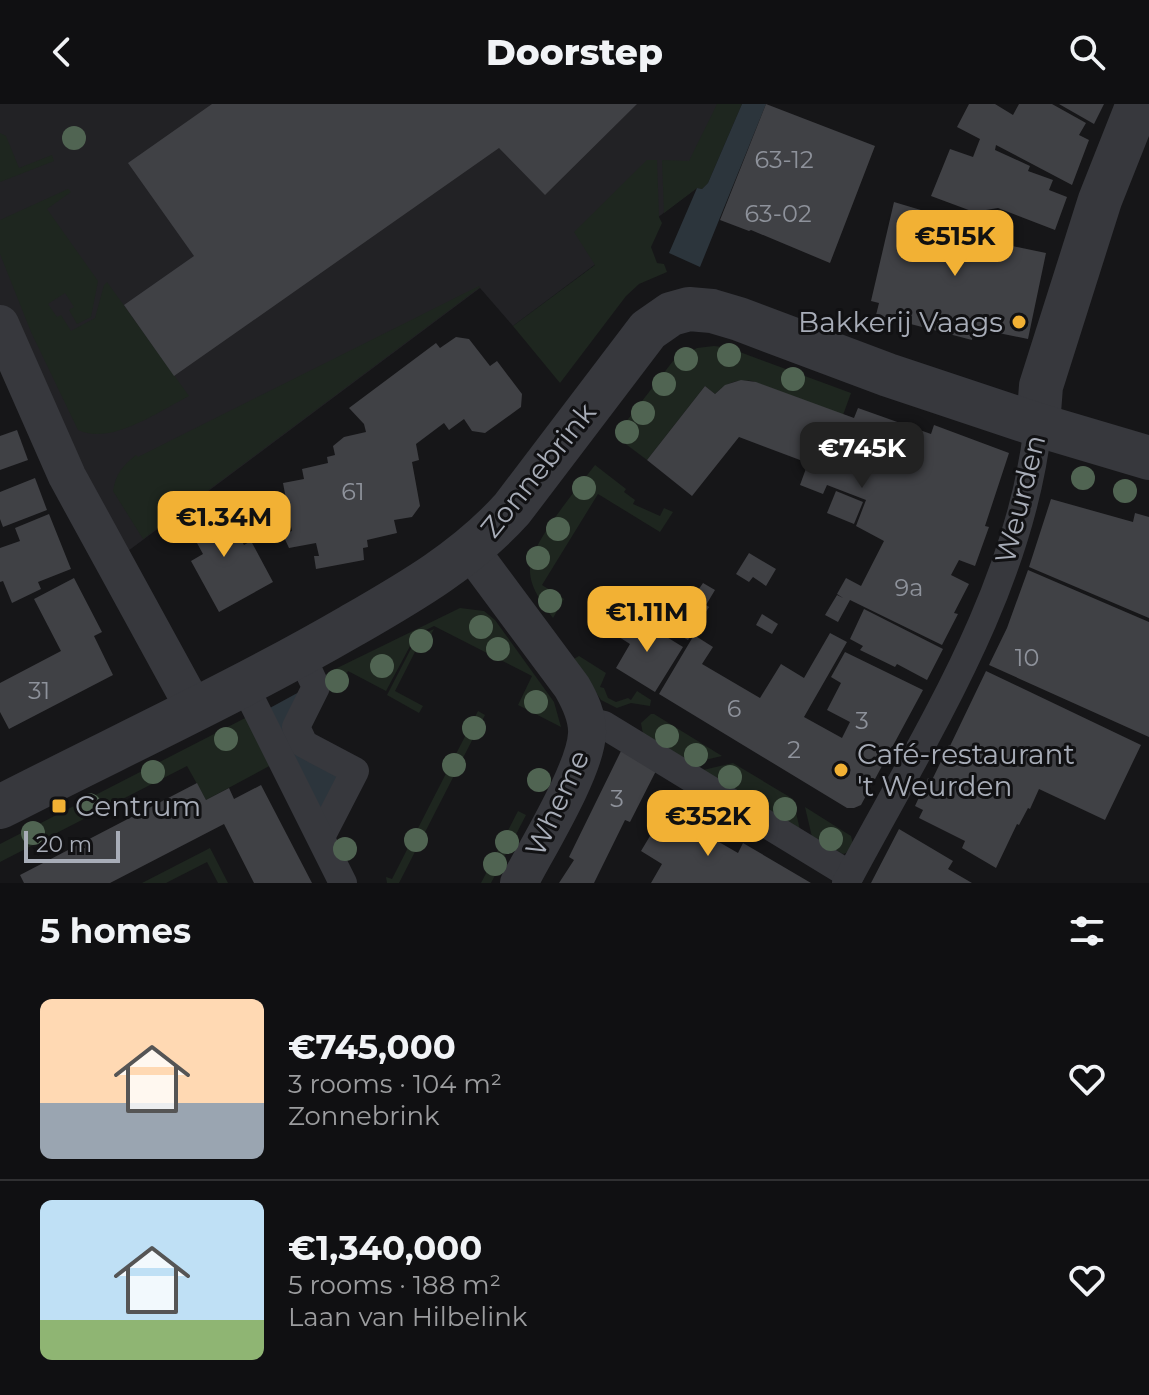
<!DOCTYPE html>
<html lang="en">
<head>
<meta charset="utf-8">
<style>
	body { margin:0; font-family:Montserrat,sans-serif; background:#19191b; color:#f1f3f6; height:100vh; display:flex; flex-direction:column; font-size:30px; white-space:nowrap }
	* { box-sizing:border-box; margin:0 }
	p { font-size:26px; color:#9c9d9f }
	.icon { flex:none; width:44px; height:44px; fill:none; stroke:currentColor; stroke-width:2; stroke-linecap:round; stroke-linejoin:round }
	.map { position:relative; height:779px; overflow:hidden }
	.details { display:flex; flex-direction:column; background:#101012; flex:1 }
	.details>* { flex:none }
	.scale { position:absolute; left:24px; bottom:20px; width:96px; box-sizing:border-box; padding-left:8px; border:4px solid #a8adb8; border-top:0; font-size:22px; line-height:28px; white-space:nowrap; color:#a8adb8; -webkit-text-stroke:6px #111113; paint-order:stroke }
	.price { position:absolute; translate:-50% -68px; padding:0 18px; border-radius:16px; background:#f2b134; color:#111; font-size:26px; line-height:52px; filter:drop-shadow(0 2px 4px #0008) }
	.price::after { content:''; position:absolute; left:50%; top:48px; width:24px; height:18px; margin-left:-12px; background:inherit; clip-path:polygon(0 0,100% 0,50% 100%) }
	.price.active { background:#222; color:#fff }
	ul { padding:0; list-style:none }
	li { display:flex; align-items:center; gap:24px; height:200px; padding:0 40px }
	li+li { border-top:2px solid #303032 }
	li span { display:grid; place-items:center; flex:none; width:224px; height:160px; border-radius:12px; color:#555 }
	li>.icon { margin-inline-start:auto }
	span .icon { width:96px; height:96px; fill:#fffc; stroke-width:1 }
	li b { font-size:34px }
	h2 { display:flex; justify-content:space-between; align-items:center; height:96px; padding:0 40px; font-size:34px }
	header { display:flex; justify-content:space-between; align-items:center; height:104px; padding:0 40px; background:#101012; font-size:36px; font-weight:800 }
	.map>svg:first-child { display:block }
	.built { fill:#222225 }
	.green { fill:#1e261f }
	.water { fill:#2c353c }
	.building { fill:#404145 }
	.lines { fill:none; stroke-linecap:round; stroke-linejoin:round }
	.pedestrian { stroke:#37383d; stroke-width:28 }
	.minor { stroke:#37383d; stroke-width:38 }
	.tertiary { stroke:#37383d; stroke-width:44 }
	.tree { fill:#506452 }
	.poi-dot { fill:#f2b134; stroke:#111113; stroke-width:3 }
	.labels { text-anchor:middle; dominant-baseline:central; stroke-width:6; stroke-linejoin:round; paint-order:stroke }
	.number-label { font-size:24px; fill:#8e929b }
	.poi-label { font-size:28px; fill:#a8adb8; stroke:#111113; text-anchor:start }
	.street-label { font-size:28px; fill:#a8adb8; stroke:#111113 }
</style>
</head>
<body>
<header><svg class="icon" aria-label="back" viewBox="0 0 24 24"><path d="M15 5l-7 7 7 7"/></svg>Doorstep<svg class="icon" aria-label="search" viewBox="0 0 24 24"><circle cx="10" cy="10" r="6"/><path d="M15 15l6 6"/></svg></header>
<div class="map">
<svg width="1149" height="779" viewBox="0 0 1149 779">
	<rect width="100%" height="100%" fill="#161618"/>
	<polygon class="built" points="0,0 734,0 697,84 513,222 480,184 116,456 0,211"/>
	<g class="green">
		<polygon points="717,0 742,0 708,79 702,85 697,84 664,109 662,56 689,57"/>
		<polygon points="0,29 6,32 19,64 52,51 54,57 0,78"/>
		<polygon points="647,56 657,56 659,113 662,119 651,143 657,159 664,160 667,168 639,180 626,192 560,279 513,222 595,161 574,128"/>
		<path d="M68 85 71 88 47 105 98 177 91 213 77 220 69 206 74 203 65 189 48 200 57 213 61 211 71 227 95 214 104 181 107 178 189 292C159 307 111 342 78 326L31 228 0 150V116Z"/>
		<path d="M479 182 480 183 143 435 113 387C116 370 122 362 136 351L138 353Z"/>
		<path d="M714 242 729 244 851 289 843 311 752 277C737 275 726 279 715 290L705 282 647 356 615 332 673 257 697 244Z"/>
		<path d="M595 361 626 385 624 388 635 396 633 400 660 412 664 404 673 408 660 428 598 390 542 481 564 495 553 514C542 499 529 483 530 464 530 440 580 381 595 361Z"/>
		<polygon points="460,504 484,507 495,516 554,598 561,623 518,601 532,572 434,522 416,531 386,587 348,567 338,585 326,578 331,567"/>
		<polygon points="434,525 424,544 418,542 395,587 423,602 419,609 387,591 417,533"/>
		<polygon points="579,552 606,569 600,583 604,584 608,594 616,598 628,594 631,596 637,587 651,596 650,602 631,599 617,604 601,596 574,555"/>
		<polygon points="478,607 485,611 399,779 387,779 386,773 392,775"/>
		<polygon points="651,610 654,610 722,652 692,659 643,630 641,619"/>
		<polygon points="251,611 275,659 206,696 187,662 0,758 0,740"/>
		<polygon points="733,659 793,695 800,726 703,666"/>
		<polygon points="805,703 851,732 853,740 846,749 843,750 812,733"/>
		<polygon points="518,707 526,711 491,779 481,779"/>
		<polygon points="210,744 228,779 218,779 207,758 166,779 142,779"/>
	</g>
	<g class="water">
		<polygon points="742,0 766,0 700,163 669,149 697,84 702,85 708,79"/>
		<polygon points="301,587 286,622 345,670 321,708 268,605"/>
	</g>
	<g class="building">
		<polygon points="212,0 637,0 545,91 499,44 174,272 124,201 194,152 128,59"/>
		<polygon points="766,0 875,42 830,159 751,126 749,127 720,116"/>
		<polygon points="969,0 995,0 1013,11 1019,0 1052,0 1086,19 1079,31 1089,36 1072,81 996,41 995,46 1030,62 1028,67 1053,76 1049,86 1067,93 1055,126 998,104 974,108 931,92 950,45 973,53 980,35 957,23"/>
		<polygon points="1059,0 1104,0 1094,20"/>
		<polygon points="894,98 971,121 969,133 991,138 993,132 1005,134 1003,140 1046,149 1028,235 974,224 972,236 876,211 879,199 871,197"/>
		<polygon points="456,233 469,235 490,262 497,257 522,290 521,303 485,329 472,327 464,315 449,326 444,319 416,340 419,356 412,358 420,402 412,413 394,416 397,429 367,436 368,443 363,444 364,456 316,465 314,452 319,452 316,439 289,444 282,429 292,427 283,379 304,375 302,365 328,359 327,353 335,351 333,342 344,333 366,328 364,320 349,304 436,239 440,244"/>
		<polygon points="741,276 756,278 854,314 858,304 931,330 934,321 1009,349 985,422 989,423 975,462 959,456 951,471 969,480 954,509 958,510 942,541 850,496 838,518 825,511 837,491 843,494 837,490 846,474 861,482 884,437 856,422 866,396 827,381 823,390 800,381 808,359 739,333 692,392 647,356 705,282 715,290 725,281"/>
		<polygon points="17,326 28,356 0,366 0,332"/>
		<polygon points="35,374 47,406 3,423 0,415 0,388"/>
		<polygon points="836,387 863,398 854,420 827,409"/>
		<polygon points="1051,395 1133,418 1135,409 1149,413 1149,514 1029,463"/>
		<polygon points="191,400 200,417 224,405 244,441 251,437 273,478 219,508 191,457 203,450 197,439 187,431 176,412"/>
		<polygon points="49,410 71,465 38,478 41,485 12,499 3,477 0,478 0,444 20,437 15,424"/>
		<polygon points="749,449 776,465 766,482 753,473 749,478 736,470"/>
		<polygon points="1028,466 1149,518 1149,633 989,561 1007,524"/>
		<polygon points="74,474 102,528 94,532 113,571 9,625 0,608 0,579 61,547 34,495"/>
		<polygon points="703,479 715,486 706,501 709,503 688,536 671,526"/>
		<polygon points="864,505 943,545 927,576 897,560 895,563 860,546 863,542 850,535"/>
		<polygon points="762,510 778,520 772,530 756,521"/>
		<polygon points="627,513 642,522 644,519 683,543 655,588 616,564 630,540 616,531"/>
		<polygon points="830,529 847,538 804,613 842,634 850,618 827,606 841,579 831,573 845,548 923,586 861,701 854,704 847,704 659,590 694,531 713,543 702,560 760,594 781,560 804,574"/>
		<polygon points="986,567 1141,641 1105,716 1039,685 1030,705 1028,704 1019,721 1017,720 996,764 962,744 965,737 919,714 923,706 915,702 928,674 932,676 949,641 950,642"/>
		<polygon points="621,647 657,665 630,718 625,716 594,779 559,779 574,756 569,753"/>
		<polygon points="197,679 206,696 229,684 234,695 261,681 312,779 254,779 224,720 110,779 24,779 20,771"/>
		<polygon points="665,707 738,749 743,739 811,779 651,779 662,760 641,747"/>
		<polygon points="899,725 953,757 948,765 972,779 871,779"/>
	</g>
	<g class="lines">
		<g class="pedestrian">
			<polyline points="301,551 316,583 296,623 304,640 355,667 321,733"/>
			<polyline points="244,581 343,779"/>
			<polyline points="586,617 604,621 850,771"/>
			<path d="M846 779C923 634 1020 488 1038 321"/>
		</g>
		<g class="minor">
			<polyline points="0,220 67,372 194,604"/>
			<path d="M471 447 572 583C580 597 588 613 587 630 585 667 537 744 519 779"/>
		</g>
		<g class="tertiary">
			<polyline points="1038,321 1041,282 1100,96 1138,0"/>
			<path d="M0 703C117 643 237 588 351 522 410 488 466 456 512 405L648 226 671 210 689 205 712 207 739 215 888 271 1038 321 1149 354"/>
		</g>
	</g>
	<g class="tree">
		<circle cx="74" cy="34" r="12"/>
		<circle cx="729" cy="251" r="12"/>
		<circle cx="686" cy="255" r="12"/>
		<circle cx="793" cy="275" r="12"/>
		<circle cx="664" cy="280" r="12"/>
		<circle cx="643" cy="309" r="12"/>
		<circle cx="627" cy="328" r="12"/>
		<circle cx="1083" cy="374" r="12"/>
		<circle cx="584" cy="384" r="12"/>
		<circle cx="1125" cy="387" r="12"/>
		<circle cx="558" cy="425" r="12"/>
		<circle cx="538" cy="454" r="12"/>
		<circle cx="550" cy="497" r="12"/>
		<circle cx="481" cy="523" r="12"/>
		<circle cx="421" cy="537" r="12"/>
		<circle cx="498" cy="545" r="12"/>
		<circle cx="382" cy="562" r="12"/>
		<circle cx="337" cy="577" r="12"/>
		<circle cx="536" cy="598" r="12"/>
		<circle cx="474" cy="624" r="12"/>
		<circle cx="667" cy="632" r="12"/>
		<circle cx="226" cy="635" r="12"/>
		<circle cx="696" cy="651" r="12"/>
		<circle cx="454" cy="661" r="12"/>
		<circle cx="153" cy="668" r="12"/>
		<circle cx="730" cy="673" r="12"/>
		<circle cx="539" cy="676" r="12"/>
		<circle cx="89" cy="701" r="12"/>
		<circle cx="785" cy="705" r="12"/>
		<circle cx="33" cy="729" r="12"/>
		<circle cx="831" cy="735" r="12"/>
		<circle cx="416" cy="736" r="12"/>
		<circle cx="507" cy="738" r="12"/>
		<circle cx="345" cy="745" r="12"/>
		<circle cx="495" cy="760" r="12"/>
	</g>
	<g class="poi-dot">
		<circle cx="1019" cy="218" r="8"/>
		<circle cx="841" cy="666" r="8"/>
		<rect x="51" y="694" width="16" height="16" rx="4"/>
	</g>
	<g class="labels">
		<g class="number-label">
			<text x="784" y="55">63-12</text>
			<text x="778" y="109">63-02</text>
			<text x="353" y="387">61</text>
			<text x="909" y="483">9a</text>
			<text x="1027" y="553">10</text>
			<text x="39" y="586">31</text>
			<text x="734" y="604">6</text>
			<text x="862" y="616">3</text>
			<text x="794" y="645">2</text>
			<text x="617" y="694">3</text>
		</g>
		<g class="poi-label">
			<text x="1003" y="218" text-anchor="end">Bakkerij Vaags</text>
			<text x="857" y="650">Café-restaurant<tspan x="857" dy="32">'t Weurden</tspan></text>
			<text x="75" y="702">Centrum</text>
		</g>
		<g class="street-label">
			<text transform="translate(538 366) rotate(-51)">Zonnebrink</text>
			<text transform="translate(1020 395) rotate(-76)">Weurden</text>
			<text transform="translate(557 699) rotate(-65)">Wheme</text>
		</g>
	</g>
</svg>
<div class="scale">20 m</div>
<b class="price" style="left:955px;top:174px">€515K</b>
<b class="price active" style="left:862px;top:386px">€745K</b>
<b class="price" style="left:224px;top:455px">€1.34M</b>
<b class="price" style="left:647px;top:550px">€1.11M</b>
<b class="price" style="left:708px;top:754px">€352K</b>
</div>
<section class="details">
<h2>5 homes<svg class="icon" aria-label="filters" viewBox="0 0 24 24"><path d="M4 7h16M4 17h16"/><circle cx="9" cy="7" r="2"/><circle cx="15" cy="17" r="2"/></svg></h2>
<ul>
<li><span style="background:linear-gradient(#ffd9b3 65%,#9aa5b1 0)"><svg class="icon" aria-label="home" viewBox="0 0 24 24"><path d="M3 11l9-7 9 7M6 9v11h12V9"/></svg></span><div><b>€745,000</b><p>3 rooms · 104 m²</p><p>Zonnebrink</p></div><svg class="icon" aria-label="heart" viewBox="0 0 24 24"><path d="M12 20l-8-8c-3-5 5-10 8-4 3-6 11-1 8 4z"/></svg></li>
<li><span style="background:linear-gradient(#bfe0f5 75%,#8fb573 0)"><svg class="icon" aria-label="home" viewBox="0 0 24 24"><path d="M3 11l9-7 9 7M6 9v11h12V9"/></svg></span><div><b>€1,340,000</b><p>5 rooms · 188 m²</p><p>Laan van Hilbelink</p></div><svg class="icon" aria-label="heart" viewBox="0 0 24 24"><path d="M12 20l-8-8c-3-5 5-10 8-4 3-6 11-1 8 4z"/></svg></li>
</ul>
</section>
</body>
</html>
